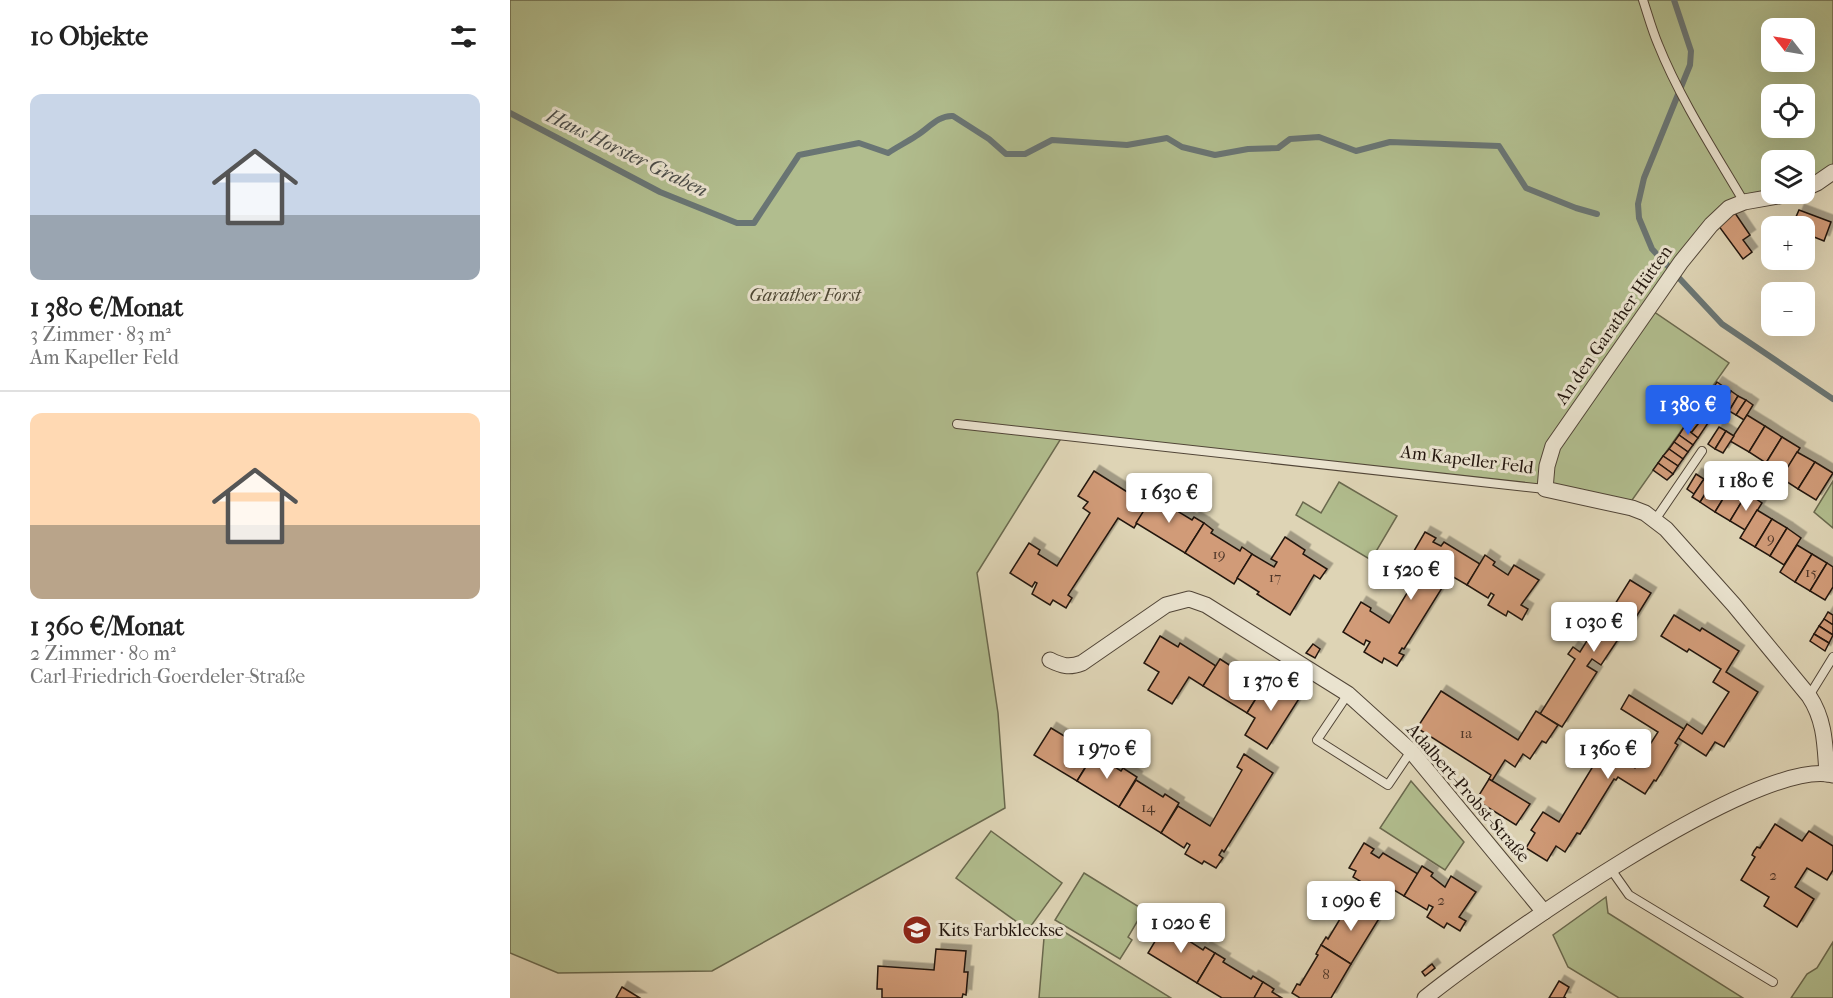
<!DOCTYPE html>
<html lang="de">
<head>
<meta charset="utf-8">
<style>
	body { margin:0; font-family:"IM FELL French Canon",serif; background:#f6f6f6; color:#222; height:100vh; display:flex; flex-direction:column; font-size:22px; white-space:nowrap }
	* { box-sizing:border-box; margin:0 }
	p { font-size:20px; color:#767676 }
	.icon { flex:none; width:33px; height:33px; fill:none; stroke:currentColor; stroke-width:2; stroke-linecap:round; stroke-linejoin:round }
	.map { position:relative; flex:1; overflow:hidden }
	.panel { display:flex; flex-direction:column; background:#fff; width:510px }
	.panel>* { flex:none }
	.needle { width:39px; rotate:301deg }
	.tools { position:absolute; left:1251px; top:18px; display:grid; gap:12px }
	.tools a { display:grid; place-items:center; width:54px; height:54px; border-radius:12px; background:#fff; box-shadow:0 6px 24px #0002; font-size:30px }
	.price { position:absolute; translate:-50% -51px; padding:0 14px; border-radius:6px; background:#fff; color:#222; font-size:20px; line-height:39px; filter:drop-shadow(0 2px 3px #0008) }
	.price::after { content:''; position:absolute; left:50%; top:36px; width:18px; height:14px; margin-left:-9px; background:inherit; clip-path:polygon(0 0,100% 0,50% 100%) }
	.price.active { background:#2563eb; color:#fff }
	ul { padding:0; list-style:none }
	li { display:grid; align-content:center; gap:12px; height:318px; padding:0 30px }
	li+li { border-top:2px solid #e0e0e0 }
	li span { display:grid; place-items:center; height:186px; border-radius:12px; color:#555 }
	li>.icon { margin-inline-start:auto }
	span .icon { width:108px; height:108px; fill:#fffc; stroke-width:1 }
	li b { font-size:26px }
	h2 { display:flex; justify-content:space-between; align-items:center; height:72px; padding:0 30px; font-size:26px }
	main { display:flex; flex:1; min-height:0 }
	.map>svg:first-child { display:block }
	.green { fill:#b1bd8e; stroke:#6a694e; stroke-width:1.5; fill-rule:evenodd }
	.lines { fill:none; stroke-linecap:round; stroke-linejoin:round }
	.stream { stroke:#697574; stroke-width:6 }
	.building { fill:#d19b78; stroke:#22150d; stroke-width:1.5; filter:url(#shadow) }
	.lane-casing { stroke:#514537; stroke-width:10 }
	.street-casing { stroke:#514537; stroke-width:17 }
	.lane { stroke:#eae3cf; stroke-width:8 }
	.street { stroke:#eae3cf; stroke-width:15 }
	.labels { text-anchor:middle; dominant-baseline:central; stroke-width:6; stroke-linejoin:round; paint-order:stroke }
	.number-label { font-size:15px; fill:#4e3628 }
	.park-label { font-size:18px; font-style:italic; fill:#4d4734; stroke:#eae3cf }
	.street-label { font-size:18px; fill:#22150d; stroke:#eae3cf }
	.poi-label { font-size:18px; fill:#22150d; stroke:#eae3cf; text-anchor:start }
	.water-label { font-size:20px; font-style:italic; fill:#4b4d49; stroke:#eae3cf }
</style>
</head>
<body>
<main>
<section class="panel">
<h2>10 Objekte<svg class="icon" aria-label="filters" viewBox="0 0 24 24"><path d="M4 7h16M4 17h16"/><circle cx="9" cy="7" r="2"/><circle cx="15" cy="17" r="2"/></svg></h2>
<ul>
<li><span style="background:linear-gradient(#c9d6e8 65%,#9aa5b1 0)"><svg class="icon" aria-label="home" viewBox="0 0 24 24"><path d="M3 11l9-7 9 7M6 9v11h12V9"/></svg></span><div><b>1 380 €/Monat</b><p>3 Zimmer · 83 m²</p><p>Am Kapeller Feld</p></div></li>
<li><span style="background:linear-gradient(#ffd9b3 60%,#b9a48a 0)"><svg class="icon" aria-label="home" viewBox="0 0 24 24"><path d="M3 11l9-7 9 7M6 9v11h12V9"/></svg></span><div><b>1 360 €/Monat</b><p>2 Zimmer · 80 m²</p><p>Carl-Friedrich-Goerdeler-Straße</p></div></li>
</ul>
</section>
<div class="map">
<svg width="1323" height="998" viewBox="0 0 1323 998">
	<defs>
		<filter id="shadow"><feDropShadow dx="5.5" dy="-5.5" stdDeviation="0" flood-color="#0004"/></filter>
	</defs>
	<rect width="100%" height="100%" fill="#ded4b5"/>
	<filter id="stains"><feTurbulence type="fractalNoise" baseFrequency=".00333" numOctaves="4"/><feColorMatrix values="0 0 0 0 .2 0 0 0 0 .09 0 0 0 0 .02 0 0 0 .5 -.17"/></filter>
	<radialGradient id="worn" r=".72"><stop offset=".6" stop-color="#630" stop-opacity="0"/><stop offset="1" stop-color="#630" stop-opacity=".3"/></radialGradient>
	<g class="green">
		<path d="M0 0H1323V167L1295 185 1294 160H1262V194L1230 201 1140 309 1219 363 1120 503 555 432 467 573 488 713 495 808 202 971 48 973 0 953ZM1262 28H1294V62H1262ZM1262 94H1294V128H1262Z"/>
		<polygon points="1323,481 1323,528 1304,512"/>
		<polygon points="829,482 887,516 861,560 786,515 793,502 811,513"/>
		<polygon points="901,781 954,842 935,870 870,828"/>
		<polygon points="481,831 552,883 518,930 446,878"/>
		<polygon points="574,873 634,910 618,937 622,940 610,959 545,920"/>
		<polygon points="1096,897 1098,913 1233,998 1109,998 1058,967 1043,935"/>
		<polygon points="543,925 661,998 529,998 534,938"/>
		<polygon points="1323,942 1323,998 1281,998 1297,974 1307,968"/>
	</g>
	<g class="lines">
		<g class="stream">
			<polyline points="1164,0 1181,51 1180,65 1134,178 1128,204 1129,218 1142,249 1212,324 1323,399"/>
			<path d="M0 113 150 192 227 223H244L289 155 349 143 378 153C387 147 397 142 406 136 418 129 428 115 443 116L479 139 496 154H515L542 140 617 145 657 138 672 147 705 155 738 149 768 148 780 139 809 137 846 151 880 142 989 146 1016 188 1066 208 1087 214"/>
		</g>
	</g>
	<g class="building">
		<polygon points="1289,210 1321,222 1314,241 1294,233 1294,226 1282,226"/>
		<polygon points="1225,213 1240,235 1233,240 1242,252 1233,259 1208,225"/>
		<polygon points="1207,382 1214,387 1205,402 1197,397"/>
		<polygon points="1214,387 1221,391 1212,406 1205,402"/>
		<polygon points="1221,391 1228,396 1219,411 1212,406"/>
		<polygon points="1228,396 1236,400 1226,415 1219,411"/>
		<polygon points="1236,400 1243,405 1234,420 1226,415"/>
		<polygon points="1184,413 1192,419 1181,433 1174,427"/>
		<polygon points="1237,415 1255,426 1239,452 1220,441"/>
		<polygon points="1192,419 1198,423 1188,438 1181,433"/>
		<polygon points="1255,426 1272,437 1256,463 1239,452"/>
		<polygon points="1174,427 1188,438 1183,445 1169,435"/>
		<polygon points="1209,427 1216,431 1205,449 1198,444"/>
		<polygon points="1216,431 1224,436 1213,453 1205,449"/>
		<polygon points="1169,435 1183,445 1178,452 1164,442"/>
		<polygon points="1272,437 1290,448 1274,474 1256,463"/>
		<polygon points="1164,442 1178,452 1173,459 1159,449"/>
		<polygon points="1159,449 1173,459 1168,466 1153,456"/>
		<polygon points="1287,452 1305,462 1288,489 1271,478"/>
		<polygon points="1153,456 1168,466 1163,474 1148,463"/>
		<polygon points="1305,462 1323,473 1306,500 1288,489"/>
		<polygon points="1148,463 1163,474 1157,480 1143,470"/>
		<polygon points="584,471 638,505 624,528 608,518 558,595 562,598 556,608 543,600 540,605 522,594 527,583 525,582 522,587 500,573 519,543 530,550 528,554 547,566 580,513 573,508 578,502 568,496"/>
		<polygon points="1186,474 1194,479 1184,494 1177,489"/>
		<polygon points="1207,475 1222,484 1205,512 1190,502"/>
		<polygon points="1194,479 1201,484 1190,502 1182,497"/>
		<polygon points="1222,484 1237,493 1220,521 1205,512"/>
		<polygon points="645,493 656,500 654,503 682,520 684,517 694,523 675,553 626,523"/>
		<polygon points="1237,493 1252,503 1235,530 1220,521"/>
		<polygon points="1247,510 1262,519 1245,547 1230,538"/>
		<polygon points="1262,519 1277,528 1260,556 1245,547"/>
		<polygon points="694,523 703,530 701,533 730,551 732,547 742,554 724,584 675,553"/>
		<polygon points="1277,528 1291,538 1274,565 1260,556"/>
		<polygon points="915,532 926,538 923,542 931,546 934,542 970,564 957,585 940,575 894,649 892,648 889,653 894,655 887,666 874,658 872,663 854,652 860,642 856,640 854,645 833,632 851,602 861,608 860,611 879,623 911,570 906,566 909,561 901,556"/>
		<polygon points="775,537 795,550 793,554 817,569 810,579 804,575 780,615 747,594 749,592 727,578 742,554 764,567 767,562 761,559"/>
		<polygon points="1287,545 1302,554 1285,582 1270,572"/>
		<polygon points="1302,554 1317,563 1300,591 1285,582"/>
		<polygon points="975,555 985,562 983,565 998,575 1004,565 1029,580 1011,605 1018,609 1012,620 998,611 996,616 978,605 984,595 981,593 978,598 957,585"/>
		<polygon points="1317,563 1323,567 1323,587 1315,600 1300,591"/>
		<polygon points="1120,580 1141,593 1118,630 1115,629 1091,665 1082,659 1077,666 1087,672 1052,727 1030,714 1065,659 1058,654 1063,647 1070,652 1093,615 1097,617"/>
		<polygon points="1318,612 1323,615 1323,625 1314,619"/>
		<polygon points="1164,615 1190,631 1192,628 1229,651 1216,672 1248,692 1214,747 1205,742 1196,756 1168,738 1177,724 1192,734 1219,692 1203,682 1211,669 1179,649 1177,652 1151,636"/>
		<polygon points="1314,619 1323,625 1323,635 1309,626"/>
		<polygon points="1309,626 1323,635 1319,643 1304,634"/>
		<polygon points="1304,634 1319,643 1315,651 1300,641"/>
		<polygon points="650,636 668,647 670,643 706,666 693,686 679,677 662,704 638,690 649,672 634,663"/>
		<polygon points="803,644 810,649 805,658 796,653"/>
		<polygon points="710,659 738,677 739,674 755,684 737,713 693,686"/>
		<polygon points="767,678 792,694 757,749 735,735 745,718 737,713 755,684 762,688"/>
		<polygon points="931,691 1008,740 1026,711 1048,725 1036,743 1032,741 1020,759 1013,754 1005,767 995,760 982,781 979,779 981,775 907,728"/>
		<polygon points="1119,695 1174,729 1165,743 1168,745 1146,781 1144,780 1135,794 1108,777 1106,780 1104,779 1070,834 1067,833 1055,852 1046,846 1037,861 1016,848 1025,833 1021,830 1033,812 1049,822 1085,763 1071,755 1080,741 1125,768 1148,732 1111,709"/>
		<polygon points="541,728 569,745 571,742 585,751 567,781 524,755"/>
		<polygon points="584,754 611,771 613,768 627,777 609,807 567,781"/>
		<polygon points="734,754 763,773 714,852 712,850 709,855 713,858 706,868 694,861 692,864 675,854 680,845 677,843 674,848 651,833 668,806 700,826 732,770 727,767"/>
		<polygon points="979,779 1020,804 1006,825 966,800"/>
		<polygon points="626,780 653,797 655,794 669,803 651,833 609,807"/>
		<polygon points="1265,824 1292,841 1299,831 1323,846 1323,870 1317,880 1297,868 1285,887 1304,899 1287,927 1254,906 1259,897 1231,880 1245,857 1242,855 1244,851 1247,847 1250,848"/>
		<polygon points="854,843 864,849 861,853 869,858 873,853 908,874 894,896 879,887 863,913 839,899 850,881 843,877 846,871 839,868"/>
		<polygon points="912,866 923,873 921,876 935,887 941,876 966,892 949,917 956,921 950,931 937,923 934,928 917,917 923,907 919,905 917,910 894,896"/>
		<polygon points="839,899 870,917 841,964 811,945 816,937 818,939 836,909 834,907"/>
		<polygon points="656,923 666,929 665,932 693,950 695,947 705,953 687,983 638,953"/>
		<polygon points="811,945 841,964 821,998 790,998 782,993 787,984 790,985 808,955 806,954"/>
		<polygon points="426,949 456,951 454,972 458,972 456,995 453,994 452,998 372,998 372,989 367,989 368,966 424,970"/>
		<polygon points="705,953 715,959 713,962 741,979 743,976 753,982 744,998 712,998 687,983"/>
		<polygon points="922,964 925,968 915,976 912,972"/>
		<polygon points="1049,981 1059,987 1054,997 1056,998 1039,998"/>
		<polygon points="753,982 764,989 762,992 772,998 744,998"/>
		<polygon points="112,987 130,998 106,998"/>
	</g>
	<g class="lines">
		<g class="lane-casing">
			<g id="lane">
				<path d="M1133 0C1138 15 1142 30 1148 44 1170 99 1204 151 1234 202"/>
				<polyline points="447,424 1035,489"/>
				<polyline points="1145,520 1192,451"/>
				<polyline points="838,694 807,740 878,785 901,751"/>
				<polyline points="1299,696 1323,657"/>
				<polyline points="1100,868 1119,895 1263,982"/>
			</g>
		</g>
		<g class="street-casing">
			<g id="street">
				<polyline points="1294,189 1307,183 1323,172"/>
				<path d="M1280 194 1234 202 1219 208 1201 225 1171 262 1043 446 1037 466 1035 489 1122 508 1135 513 1156 529 1224 605 1299 696C1315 720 1315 745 1317 774"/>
				<path d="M540 660C552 666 559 668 572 663L656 605 679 599 696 605 838 694 901 751 1034 912"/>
				<path d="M915 998C979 947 1248 755 1323 775"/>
			</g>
		</g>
		<use href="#lane" class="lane"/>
		<use href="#street" class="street"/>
	</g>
	<defs>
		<g id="school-disc" transform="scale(1.5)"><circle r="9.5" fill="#8f2418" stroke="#eae3cf"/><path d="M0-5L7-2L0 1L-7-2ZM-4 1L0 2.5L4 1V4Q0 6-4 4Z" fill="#fff"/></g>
	</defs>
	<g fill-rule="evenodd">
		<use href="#school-disc" x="407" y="930"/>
	</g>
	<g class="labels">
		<g class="number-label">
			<text x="1261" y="538">9</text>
			<text x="709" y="554">19</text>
			<text x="1301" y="572">15</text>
			<text x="765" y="577">17</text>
			<text x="956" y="733">1a</text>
			<text x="638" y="807">14</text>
			<text x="1263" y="875">2</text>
			<text x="931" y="900">2</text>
			<text x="816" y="974">8</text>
		</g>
		<g class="park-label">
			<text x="295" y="295">Garather Forst</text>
		</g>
		<g class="street-label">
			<text transform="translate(1104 325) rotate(-55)">An den Garather Hütten</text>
			<text transform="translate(957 460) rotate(7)">Am Kapeller Feld</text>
			<text transform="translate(958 793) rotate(49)">Adalbert-Probst-Straße</text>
		</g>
		<g class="poi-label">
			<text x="428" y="930">Kits Farbkleckse</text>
		</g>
		<g class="water-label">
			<text transform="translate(117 153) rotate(26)">Haus Horster Graben</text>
		</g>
	</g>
	<rect width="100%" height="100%" filter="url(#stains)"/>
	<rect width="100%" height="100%" fill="url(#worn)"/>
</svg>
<div class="tools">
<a><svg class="needle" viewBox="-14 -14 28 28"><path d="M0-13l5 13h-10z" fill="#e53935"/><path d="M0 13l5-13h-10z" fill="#767676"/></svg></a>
<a><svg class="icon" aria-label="locate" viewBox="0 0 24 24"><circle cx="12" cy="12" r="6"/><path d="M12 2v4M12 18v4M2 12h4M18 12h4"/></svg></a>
<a><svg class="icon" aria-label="layers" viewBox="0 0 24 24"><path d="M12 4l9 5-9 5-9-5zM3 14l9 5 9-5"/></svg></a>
<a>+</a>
<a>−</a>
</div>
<b class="price active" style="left:1178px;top:436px">1 380 €</b>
<b class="price" style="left:1236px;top:512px">1 180 €</b>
<b class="price" style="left:659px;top:524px">1 630 €</b>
<b class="price" style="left:901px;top:601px">1 520 €</b>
<b class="price" style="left:1084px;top:653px">1 030 €</b>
<b class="price" style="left:761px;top:712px">1 370 €</b>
<b class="price" style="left:597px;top:780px">1 970 €</b>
<b class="price" style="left:1098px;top:780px">1 360 €</b>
<b class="price" style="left:841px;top:932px">1 090 €</b>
<b class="price" style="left:671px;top:954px">1 020 €</b>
</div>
</main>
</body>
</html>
